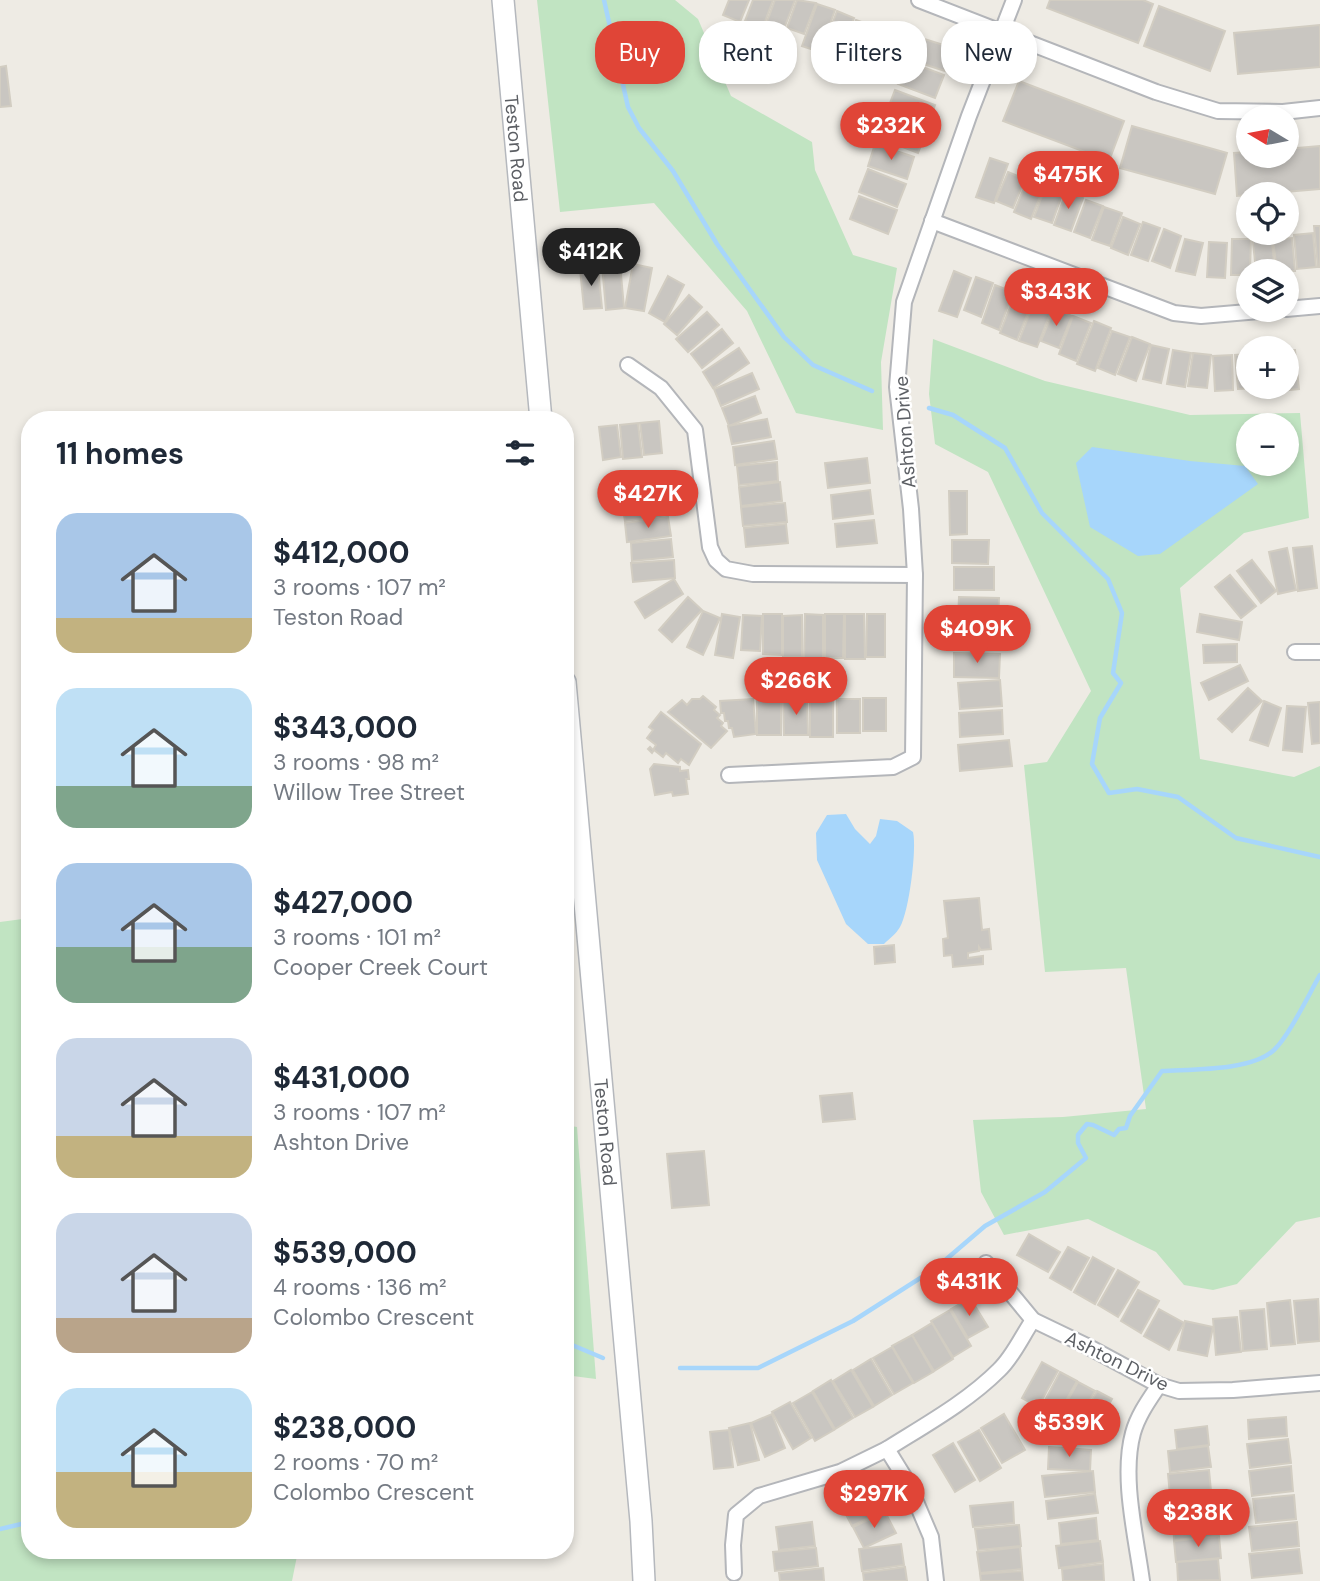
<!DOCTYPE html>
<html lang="en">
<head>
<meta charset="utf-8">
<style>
	body { margin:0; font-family:"DM Sans",sans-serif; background:#f6f6f7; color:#1f2937; height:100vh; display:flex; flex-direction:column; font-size:26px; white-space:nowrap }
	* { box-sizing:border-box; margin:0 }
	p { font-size:23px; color:#747a83 }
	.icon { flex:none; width:38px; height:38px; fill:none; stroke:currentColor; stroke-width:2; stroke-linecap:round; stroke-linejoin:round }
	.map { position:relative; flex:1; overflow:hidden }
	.drawer { position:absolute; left:21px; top:411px; width:553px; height:1148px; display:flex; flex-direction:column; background:#fff; border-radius:28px; box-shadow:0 4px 10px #0003 }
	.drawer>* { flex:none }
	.top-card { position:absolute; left:595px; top:21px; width:620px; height:63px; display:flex; gap:14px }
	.needle { width:46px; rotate:280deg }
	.tools { position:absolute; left:1236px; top:105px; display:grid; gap:14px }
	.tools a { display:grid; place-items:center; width:63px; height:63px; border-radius:50%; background:#fff; box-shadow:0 4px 10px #0003; font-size:35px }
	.price { position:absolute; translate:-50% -60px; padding:0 16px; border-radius:24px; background:#e04537; color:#fff; font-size:23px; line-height:46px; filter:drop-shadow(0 2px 4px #0008) }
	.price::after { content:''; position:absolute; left:50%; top:42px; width:21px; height:16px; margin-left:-10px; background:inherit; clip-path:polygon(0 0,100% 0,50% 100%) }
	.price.selected { background:#222; color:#fff }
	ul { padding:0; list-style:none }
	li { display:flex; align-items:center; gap:21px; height:175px; padding:0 35px }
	li span { display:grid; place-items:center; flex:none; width:196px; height:140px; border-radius:21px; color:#555 }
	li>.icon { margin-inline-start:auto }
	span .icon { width:84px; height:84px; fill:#fffc; stroke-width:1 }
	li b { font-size:30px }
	h2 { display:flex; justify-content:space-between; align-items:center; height:84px; padding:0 35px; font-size:30px }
	.chip { padding:0 24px; border-radius:28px; background:#fff; box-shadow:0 4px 10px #0003; font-size:24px; line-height:63px }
	.chip.selected { background:#e04537; color:#fff }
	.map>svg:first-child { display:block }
	.green { fill:#c1e4c2; fill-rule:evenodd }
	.water { fill:#a7d6fb }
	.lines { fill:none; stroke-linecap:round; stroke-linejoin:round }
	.stream { stroke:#a7d6fb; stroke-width:4.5 }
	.building { fill:#c9c6c1; stroke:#d2cdc2; stroke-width:2 }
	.minor-casing { stroke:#b4b6ba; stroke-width:18 }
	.secondary-casing { stroke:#b5b8bd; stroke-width:24 }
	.minor { stroke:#fff; stroke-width:14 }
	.secondary { stroke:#fff; stroke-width:21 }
	.labels { text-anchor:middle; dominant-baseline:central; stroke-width:5; stroke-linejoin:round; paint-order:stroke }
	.street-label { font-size:19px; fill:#5c5f64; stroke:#fff }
</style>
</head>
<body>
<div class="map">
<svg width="1320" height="1581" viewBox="0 0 1320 1581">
	<rect width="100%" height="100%" fill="#eeebe4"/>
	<g class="green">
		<polygon points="537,0 675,0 698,19 731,96 812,142 815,170 853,255 897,268 881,362 883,430 796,413 747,311 654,203 560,212"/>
		<path d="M933 339 1045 381 1190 415 1300 413 1309 518 1244 533 1180 588 1200 759 1294 777 1320 766V1217L1296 1222 1237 1284 1213 1290 1184 1285 1156 1252 1088 1219 1004 1235 981 1192 973 1120 1063 1117 1146 1109 1126 968 1045 972 1024 765 1047 762 1091 691 988 472 935 444 929 394ZM1248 425H1286V464H1248Z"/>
		<polygon points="30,918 30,1550 298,1551 292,1581 0,1581 0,922"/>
		<polygon points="565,1125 577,1127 596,1379 565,1375"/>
	</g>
	<g class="water">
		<polygon points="1092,447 1190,461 1245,466 1258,484 1160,554 1138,556 1090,527 1076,463"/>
		<path d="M846 814 855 829 870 844 876 836 880 819 897 821 913 832C917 849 909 912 900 927 896 934 889 939 884 944H868L846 924 817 860 816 833 827 815Z"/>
	</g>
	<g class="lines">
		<g class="stream">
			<polyline points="604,0 628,107 639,128 673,171 717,244 784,337 813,365 872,391"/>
			<polyline points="929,408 953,415 1005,448 1042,513 1108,579 1122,613 1113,673 1121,683 1100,718 1092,764 1109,793 1137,789 1178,797 1236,838 1320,857"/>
			<polyline points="565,1342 603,1358"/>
			<path d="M680 1368H758L853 1321 936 1268 985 1226 1045 1192 1086 1158 1078 1143V1135L1087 1124 1093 1125 1114 1135 1119 1129 1126 1128 1130 1116 1162 1071C1193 1069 1251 1071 1274 1050 1289 1036 1309 994 1320 975"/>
			<polyline points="0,1529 30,1522"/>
		</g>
	</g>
	<g class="building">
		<polygon points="729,0 749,0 740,22 723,15"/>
		<polygon points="753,0 773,0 763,27 745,21"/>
		<polygon points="775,0 795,0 782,34 765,27"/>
		<polygon points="797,0 816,3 804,34 787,28"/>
		<polygon points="1050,0 1143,0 1153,4 1138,43 1047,8"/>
		<polygon points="817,4 835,10 820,52 802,46"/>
		<polygon points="1159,6 1225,31 1210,71 1144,46"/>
		<polygon points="837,11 854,18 840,54 823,48"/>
		<polygon points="856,20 873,26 859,66 841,59"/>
		<polygon points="1320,25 1320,67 1238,74 1234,33"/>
		<polygon points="875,27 892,33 878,71 861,65"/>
		<polygon points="918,37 956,49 948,72 911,60"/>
		<polygon points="907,61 944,75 935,98 898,84"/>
		<polygon points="6,66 11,106 0,107 0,67"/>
		<polygon points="1019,81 1124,121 1109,161 1003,121"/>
		<polygon points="895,90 935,105 927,126 887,111"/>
		<polygon points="883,113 927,130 918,153 874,136"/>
		<polygon points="1132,126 1227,153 1215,194 1120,168"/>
		<polygon points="875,144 914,157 907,179 868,166"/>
		<polygon points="1320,146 1320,189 1237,196 1234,153 1248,152 1248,156 1286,156 1286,149"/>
		<polygon points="990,158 1008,164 994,203 976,197"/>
		<polygon points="868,169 906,184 897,207 859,192"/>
		<polygon points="1008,172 1025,179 1013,208 996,201"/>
		<polygon points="1027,180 1044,187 1031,219 1014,212"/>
		<polygon points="1046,186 1063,192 1052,223 1034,217"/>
		<polygon points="1066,192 1083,198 1071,231 1054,225"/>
		<polygon points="859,196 897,210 888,234 850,219"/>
		<polygon points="1086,200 1103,206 1090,238 1074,232"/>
		<polygon points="1104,207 1122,213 1110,246 1092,240"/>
		<polygon points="1123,217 1140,224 1128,255 1111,248"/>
		<polygon points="1143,222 1160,228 1148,261 1131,255"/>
		<polygon points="1314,226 1320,226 1320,267 1318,267"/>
		<polygon points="1164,229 1181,236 1170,268 1152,261"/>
		<polygon points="1252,233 1271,233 1275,271 1256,271"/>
		<polygon points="1313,233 1316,267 1297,269 1294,235"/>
		<polygon points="1292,238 1295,271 1277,271 1273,240"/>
		<polygon points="1185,239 1203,243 1195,275 1176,271"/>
		<polygon points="1232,239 1251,239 1250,271 1248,271 1248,275 1231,275"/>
		<polygon points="1209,242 1227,243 1225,278 1207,277"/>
		<polygon points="620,263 624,308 606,310 602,265"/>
		<polygon points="633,264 652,268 644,311 625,308"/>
		<polygon points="598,268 602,308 584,309 580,269"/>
		<polygon points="954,271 971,278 957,317 939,311"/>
		<polygon points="668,276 684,285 665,322 649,313"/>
		<polygon points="976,277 993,283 981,317 964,310"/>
		<polygon points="995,285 1013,292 999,330 982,323"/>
		<polygon points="1016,291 1034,298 1017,340 1000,333"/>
		<polygon points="689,295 702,307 677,335 664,324"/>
		<polygon points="1035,299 1053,306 1037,347 1019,341"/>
		<polygon points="1054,309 1072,316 1059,348 1041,341"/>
		<polygon points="707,312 719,325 688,352 676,339"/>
		<polygon points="1073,316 1091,323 1076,361 1059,354"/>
		<polygon points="1094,321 1111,328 1095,371 1077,364"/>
		<polygon points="722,329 733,343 702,368 691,354"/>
		<polygon points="1112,331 1130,337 1115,375 1098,368"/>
		<polygon points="1132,337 1150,344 1136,381 1118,374"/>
		<polygon points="1151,345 1169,349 1161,383 1143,379"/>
		<polygon points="739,348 749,363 713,388 703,372"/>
		<polygon points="1173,350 1191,353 1185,387 1167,384"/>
		<polygon points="1286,350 1295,350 1299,389 1280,391 1279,387 1286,387"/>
		<polygon points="1193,353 1211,355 1207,388 1188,386"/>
		<polygon points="1248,354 1248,387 1256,388 1238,389 1235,355"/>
		<polygon points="1232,355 1233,390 1215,391 1213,356"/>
		<polygon points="752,373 759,389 721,406 714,389"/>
		<polygon points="755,396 761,413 729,426 722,408"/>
		<polygon points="767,419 771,437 732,444 728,426"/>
		<polygon points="659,421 662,453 644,455 640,423"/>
		<polygon points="638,423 642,457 623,459 620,425"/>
		<polygon points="617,425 621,457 603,460 599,427"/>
		<polygon points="774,441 777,459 735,465 733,447"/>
		<polygon points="867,458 870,483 828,488 825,463"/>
		<polygon points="777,462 778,481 739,485 737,466"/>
		<polygon points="663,477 665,496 624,500 622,482"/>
		<polygon points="780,482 782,501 741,506 739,487"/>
		<polygon points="870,490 873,514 833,519 831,495"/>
		<polygon points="949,491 967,491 967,534 950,535"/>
		<polygon points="666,497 668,515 625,521 622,503"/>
		<polygon points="785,503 787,522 743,526 741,507"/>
		<polygon points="668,517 671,536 627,542 625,523"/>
		<polygon points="874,520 877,543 837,547 835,524"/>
		<polygon points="786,524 788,543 746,547 744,528"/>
		<polygon points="671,539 673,557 632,561 631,543"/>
		<polygon points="952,540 989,540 988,564 952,563"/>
		<polygon points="1312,546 1317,588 1298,591 1293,548"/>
		<polygon points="1287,548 1296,590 1278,594 1269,552"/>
		<polygon points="674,560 675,578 633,582 631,563"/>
		<polygon points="1252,560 1276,591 1261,603 1237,571"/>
		<rect x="954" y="567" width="40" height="23"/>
		<polygon points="1230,575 1256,606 1241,618 1215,587"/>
		<polygon points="674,579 683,594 645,618 635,602"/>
		<polygon points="688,597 702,610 672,642 659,630"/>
		<polygon points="959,597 999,598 998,621 958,620"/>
		<polygon points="703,611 720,618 703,655 687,647"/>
		<polygon points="722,614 740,617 733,658 715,655"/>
		<polygon points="763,614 782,614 782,655 763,654"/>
		<polygon points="805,614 823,615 823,659 804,659"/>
		<polygon points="825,614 844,614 843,658 825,658"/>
		<polygon points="845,614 864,614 865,659 845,659"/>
		<polygon points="867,614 885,614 885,657 866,657"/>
		<polygon points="1200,614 1242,622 1239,640 1197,632"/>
		<polygon points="743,615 762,616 760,651 741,650"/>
		<polygon points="802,615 802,657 783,657 783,616"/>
		<polygon points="999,624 1000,648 959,649 958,625"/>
		<polygon points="1237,644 1237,662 1204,663 1203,645"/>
		<polygon points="954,653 1000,654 999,678 954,677"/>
		<polygon points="1240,665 1248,681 1209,700 1201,683"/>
		<polygon points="1000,680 1002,706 960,709 958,683"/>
		<polygon points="1248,688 1262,701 1232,732 1218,719"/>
		<polygon points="703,696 716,707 714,710 720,715 717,718 723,723 721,726 727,731 711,748 668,712 682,700 687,705 692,699 700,699"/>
		<polygon points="781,698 781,735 757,735 757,699"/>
		<polygon points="807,698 808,735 784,735 783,699"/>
		<rect x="863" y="698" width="23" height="33"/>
		<polygon points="753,699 756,734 734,737 732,728 729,728 728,721 725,721 724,713 721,713 720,701"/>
		<rect x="810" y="699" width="23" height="38"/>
		<rect x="837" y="699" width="23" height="34"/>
		<polygon points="1264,701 1281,708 1268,746 1250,740"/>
		<polygon points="1320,702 1320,743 1312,744 1308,703"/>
		<polygon points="1287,706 1306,707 1302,752 1283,750"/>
		<polygon points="1002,710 1003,734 960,737 959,713"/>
		<polygon points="661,712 701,744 689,765 681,759 678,763 666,753 663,757 654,750 652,753 648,749 650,747 653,750 656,745 647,738 653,730 649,727"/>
		<polygon points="1009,740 1012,766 960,771 958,745"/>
		<polygon points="654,764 680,767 680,771 688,770 689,779 686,779 688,794 673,796 672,792 655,795 650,769"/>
		<polygon points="979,898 982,930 989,929 991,949 981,950 979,947 979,951 968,953 968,958 983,956 983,964 953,967 952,955 944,956 943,939 948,938 944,901"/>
		<polygon points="894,945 895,962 875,964 874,947"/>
		<polygon points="852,1093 855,1119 823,1122 820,1096"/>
		<polygon points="704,1151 709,1205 672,1208 667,1154"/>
		<polygon points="1029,1234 1060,1252 1048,1272 1017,1255"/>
		<polygon points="1068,1247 1089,1258 1071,1290 1050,1278"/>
		<polygon points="1093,1257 1114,1269 1095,1304 1074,1292"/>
		<polygon points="1118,1270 1139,1282 1118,1317 1098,1305"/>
		<polygon points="1138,1290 1159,1301 1141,1333 1121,1321"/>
		<polygon points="970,1298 988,1327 968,1338 951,1309"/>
		<polygon points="1318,1299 1320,1341 1298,1343 1294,1301"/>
		<polygon points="1290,1300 1295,1344 1271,1346 1267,1303"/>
		<polygon points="1159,1309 1184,1323 1169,1350 1144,1336"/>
		<polygon points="1264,1309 1267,1349 1243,1351 1240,1311"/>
		<polygon points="950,1310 971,1346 953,1357 931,1321"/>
		<polygon points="1237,1317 1241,1352 1216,1355 1213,1319"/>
		<polygon points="1185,1321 1213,1327 1207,1356 1178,1350"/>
		<polygon points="932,1323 953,1359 934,1371 912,1335"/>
		<polygon points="912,1335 933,1372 914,1383 892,1346"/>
		<polygon points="892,1347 913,1383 894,1394 873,1358"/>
		<polygon points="871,1359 892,1395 874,1406 853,1370"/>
		<polygon points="1042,1362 1058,1371 1038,1407 1022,1398"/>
		<polygon points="851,1370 873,1407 855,1417 833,1381"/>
		<polygon points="1060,1372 1077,1381 1059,1413 1043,1404"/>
		<polygon points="831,1380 853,1418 835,1429 813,1391"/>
		<polygon points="1078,1382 1095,1391 1074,1427 1058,1418"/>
		<polygon points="1097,1391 1112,1399 1094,1431 1079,1423"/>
		<polygon points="812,1392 834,1430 815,1441 793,1403"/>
		<polygon points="790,1402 811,1438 793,1449 772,1412"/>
		<polygon points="772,1414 785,1448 765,1457 751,1423"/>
		<polygon points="1004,1414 1025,1450 1002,1463 981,1428"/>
		<polygon points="1286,1417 1287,1436 1249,1439 1248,1420"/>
		<polygon points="750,1423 759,1460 738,1465 729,1428"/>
		<polygon points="1207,1426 1209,1445 1177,1449 1175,1430"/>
		<polygon points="729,1430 733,1467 714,1469 710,1432"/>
		<polygon points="979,1430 1001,1468 980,1481 958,1442"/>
		<polygon points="1288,1439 1291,1463 1250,1468 1247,1444"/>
		<polygon points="953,1443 975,1480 955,1492 933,1455"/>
		<polygon points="1208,1446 1211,1467 1170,1472 1168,1451"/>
		<polygon points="1049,1447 1091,1450 1090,1471 1048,1469"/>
		<polygon points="1291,1466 1293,1491 1252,1496 1249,1471"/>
		<polygon points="1209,1470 1211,1491 1170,1495 1168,1474"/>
		<polygon points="1093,1471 1095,1492 1045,1497 1042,1476"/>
		<polygon points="874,1489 884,1510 852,1526 841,1505"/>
		<polygon points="1208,1492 1210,1513 1172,1517 1170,1496"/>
		<polygon points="1095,1494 1098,1513 1048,1519 1046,1501"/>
		<polygon points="1294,1495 1296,1519 1256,1523 1253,1499"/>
		<polygon points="1013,1502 1014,1523 973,1527 970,1506"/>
		<polygon points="885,1512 896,1533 864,1548 853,1527"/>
		<polygon points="1216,1514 1218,1536 1174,1540 1173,1518"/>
		<polygon points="1096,1518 1098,1540 1061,1544 1059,1523"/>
		<polygon points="812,1522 815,1546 779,1550 776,1527"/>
		<polygon points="1297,1522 1299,1546 1252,1551 1249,1527"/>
		<polygon points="1019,1525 1021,1546 978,1550 975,1529"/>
		<polygon points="1219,1536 1221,1558 1176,1562 1174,1541"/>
		<polygon points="1100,1541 1103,1562 1059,1568 1056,1546"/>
		<polygon points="901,1544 904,1565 862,1571 859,1549"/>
		<polygon points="1020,1547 1022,1569 980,1573 977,1552"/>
		<polygon points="816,1548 818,1566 775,1571 773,1552"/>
		<polygon points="1299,1549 1302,1573 1252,1578 1249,1554"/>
		<polygon points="1218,1559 1220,1580 1178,1581 1177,1562"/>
		<polygon points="1103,1564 1104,1581 1063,1581 1062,1569"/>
		<polygon points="905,1567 907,1581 864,1581 863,1573"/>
		<polygon points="823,1568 824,1581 780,1581 779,1573"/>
		<polygon points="1022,1571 1023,1581 981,1581 980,1574"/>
	</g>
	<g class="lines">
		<g class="minor-casing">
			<g id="minor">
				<polyline points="919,0 1156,92 1218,111 1283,112 1320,108"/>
				<polyline points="932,221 1174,313 1201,316 1271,310"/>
				<polyline points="1286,309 1320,306"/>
				<polyline points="628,365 661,388 695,430 710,547 716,560 726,569 753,574 915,575"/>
				<polyline points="1295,652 1320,652"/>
				<polyline points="729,775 893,767 913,757 915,575 911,509 897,387 904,302 969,116 1014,0"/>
				<polyline points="986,1263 1033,1320 1085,1345 1159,1385 1179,1391 1233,1390 1320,1383"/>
				<path d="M887 1449C925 1425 967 1402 999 1370 1013 1357 1022 1336 1033 1320"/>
				<polyline points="734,1573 733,1545 736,1515 759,1496 840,1472 887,1449 908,1483 931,1537 936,1581"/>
				<path d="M1142 1581C1136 1536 1121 1477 1133 1433 1138 1415 1149 1400 1159 1385"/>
			</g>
		</g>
		<g class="secondary-casing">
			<g id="secondary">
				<path id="s1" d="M503 0 541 420"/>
				<path id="s2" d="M565 682 641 1521 644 1581"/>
			</g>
		</g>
		<use href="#minor" class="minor"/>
		<use href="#secondary" class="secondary"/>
	</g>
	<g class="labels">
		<g class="street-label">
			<text stroke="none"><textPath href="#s1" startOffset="149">Teston Road</textPath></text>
			<text transform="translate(905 432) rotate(-94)">Ashton Drive</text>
			<text stroke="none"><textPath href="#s2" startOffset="452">Teston Road</textPath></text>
			<text transform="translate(1117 1361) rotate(26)">Ashton Drive</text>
		</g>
	</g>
</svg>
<div class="tools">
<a><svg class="needle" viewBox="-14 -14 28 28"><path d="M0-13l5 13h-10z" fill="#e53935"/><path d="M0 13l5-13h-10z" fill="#747a83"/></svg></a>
<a><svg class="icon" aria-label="locate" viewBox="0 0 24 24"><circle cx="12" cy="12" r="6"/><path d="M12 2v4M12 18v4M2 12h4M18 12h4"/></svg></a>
<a><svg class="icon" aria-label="layers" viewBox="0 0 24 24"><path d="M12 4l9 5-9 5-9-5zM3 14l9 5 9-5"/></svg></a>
<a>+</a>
<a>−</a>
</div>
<b class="price" style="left:891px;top:162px">$232K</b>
<b class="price" style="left:1068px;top:211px">$475K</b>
<b class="price selected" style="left:591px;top:288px">$412K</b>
<b class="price" style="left:1056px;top:328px">$343K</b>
<b class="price" style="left:648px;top:530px">$427K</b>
<b class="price" style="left:977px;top:665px">$409K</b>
<b class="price" style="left:796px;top:717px">$266K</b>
<b class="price" style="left:969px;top:1318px">$431K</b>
<b class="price" style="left:1069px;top:1459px">$539K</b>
<b class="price" style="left:874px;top:1530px">$297K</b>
<b class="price" style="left:1198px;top:1549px">$238K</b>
<div class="top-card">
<a class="chip selected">Buy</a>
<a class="chip">Rent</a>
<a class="chip">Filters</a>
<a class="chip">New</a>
</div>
<section class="drawer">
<h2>11 homes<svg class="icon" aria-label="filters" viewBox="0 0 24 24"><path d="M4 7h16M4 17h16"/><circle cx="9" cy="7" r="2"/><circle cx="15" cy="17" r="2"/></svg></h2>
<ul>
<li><span style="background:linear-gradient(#a9c7e8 75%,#c2b280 0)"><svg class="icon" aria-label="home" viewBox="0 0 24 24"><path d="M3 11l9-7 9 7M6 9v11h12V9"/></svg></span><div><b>$412,000</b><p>3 rooms · 107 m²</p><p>Teston Road</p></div></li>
<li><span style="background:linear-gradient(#bfe0f5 70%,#7fa58c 0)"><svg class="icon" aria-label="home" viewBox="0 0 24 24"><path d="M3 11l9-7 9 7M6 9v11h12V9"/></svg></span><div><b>$343,000</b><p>3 rooms · 98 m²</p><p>Willow Tree Street</p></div></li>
<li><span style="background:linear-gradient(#a9c7e8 60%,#7fa58c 0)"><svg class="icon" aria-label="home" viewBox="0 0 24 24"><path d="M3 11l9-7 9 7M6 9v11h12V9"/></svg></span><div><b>$427,000</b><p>3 rooms · 101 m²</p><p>Cooper Creek Court</p></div></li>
<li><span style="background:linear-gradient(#c9d6e8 70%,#c2b280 0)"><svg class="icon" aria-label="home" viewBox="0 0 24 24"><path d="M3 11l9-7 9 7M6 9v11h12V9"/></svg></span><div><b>$431,000</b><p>3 rooms · 107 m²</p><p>Ashton Drive</p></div></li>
<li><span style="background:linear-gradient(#c9d6e8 75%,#b9a48a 0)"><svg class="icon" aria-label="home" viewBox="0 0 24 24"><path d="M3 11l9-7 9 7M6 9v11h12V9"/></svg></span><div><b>$539,000</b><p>4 rooms · 136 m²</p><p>Colombo Crescent</p></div></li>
<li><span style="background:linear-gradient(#bfe0f5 60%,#c2b280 0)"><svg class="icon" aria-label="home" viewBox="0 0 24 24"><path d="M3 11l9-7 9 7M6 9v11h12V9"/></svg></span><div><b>$238,000</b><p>2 rooms · 70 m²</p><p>Colombo Crescent</p></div></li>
</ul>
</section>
</div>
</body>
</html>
